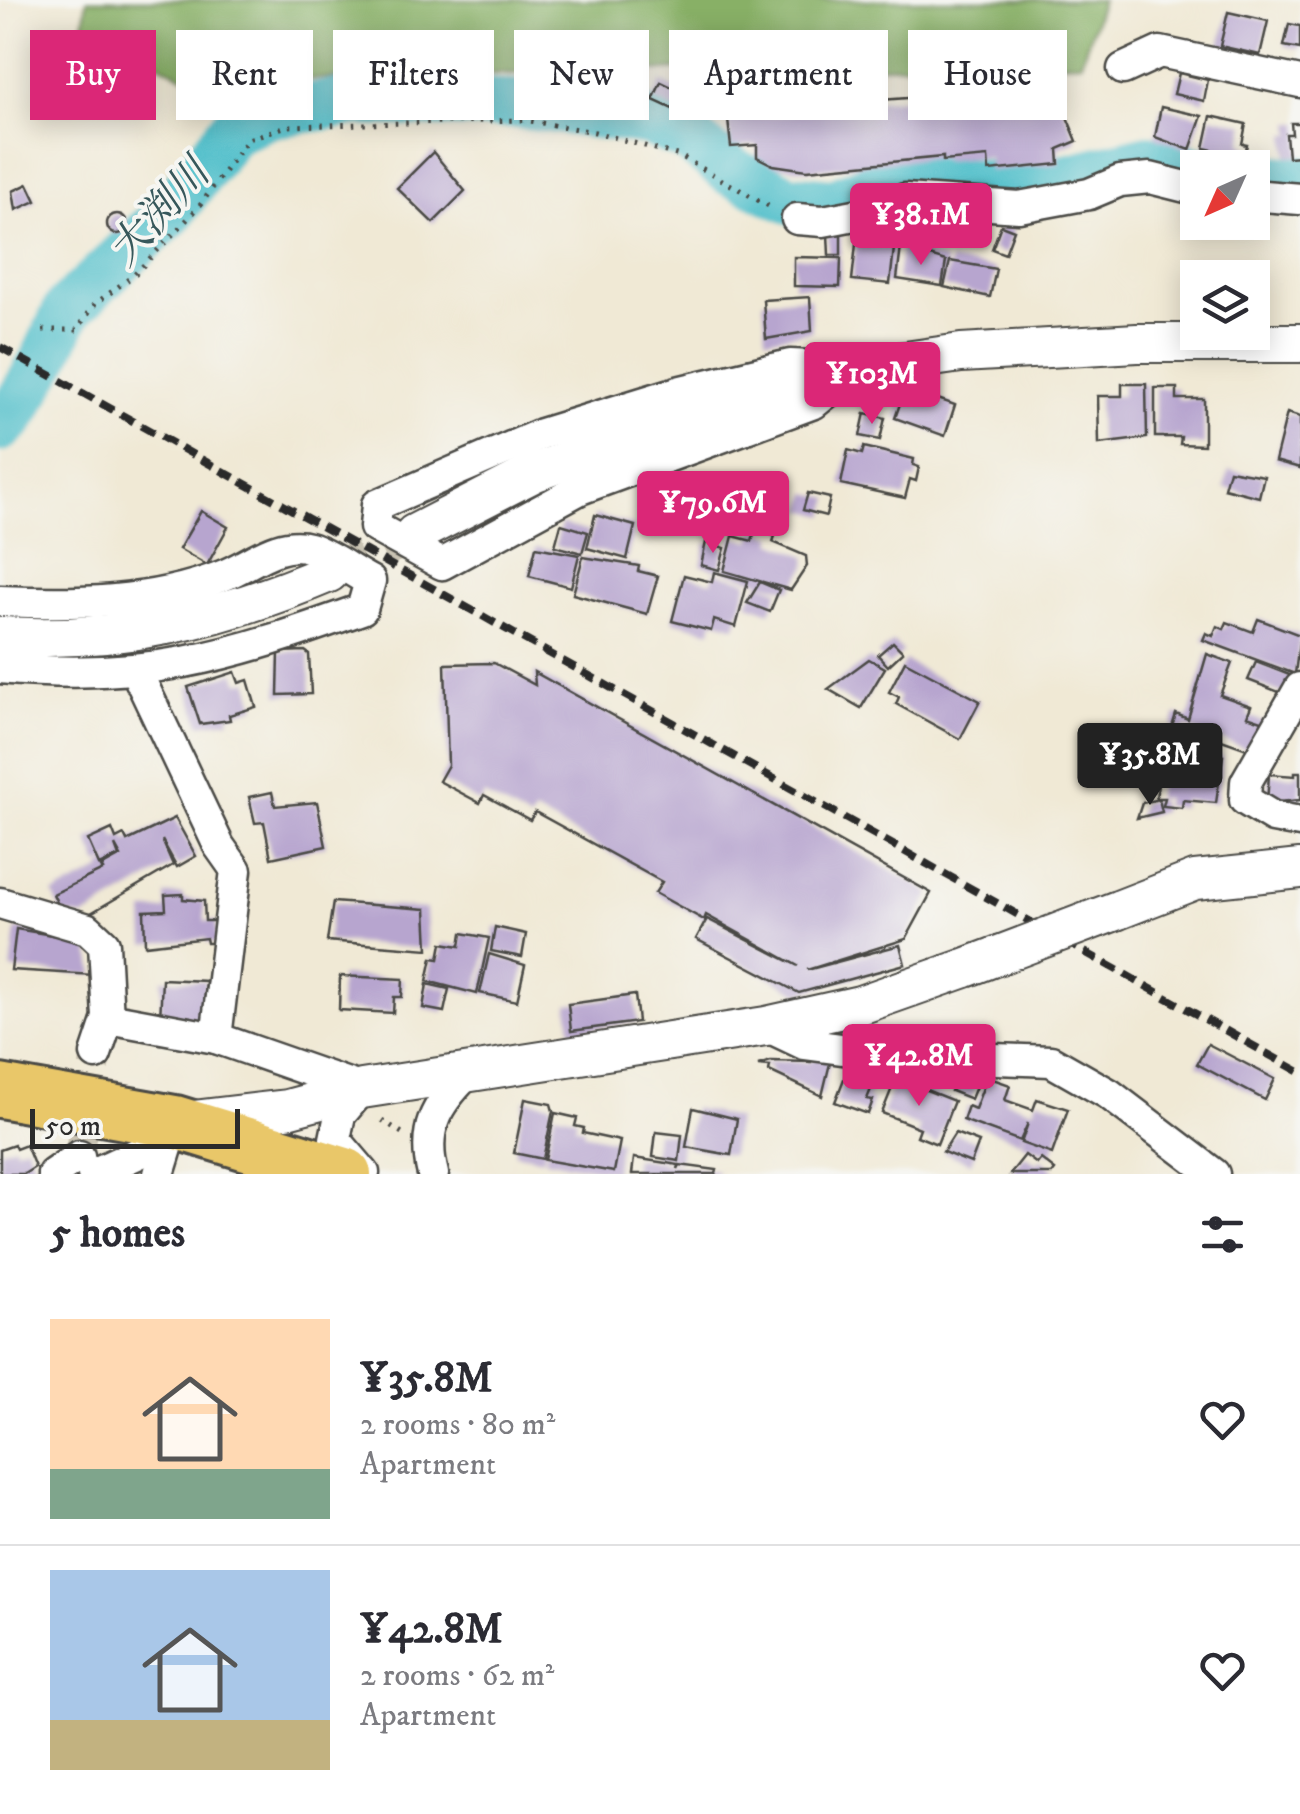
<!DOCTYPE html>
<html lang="en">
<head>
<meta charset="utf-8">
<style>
	body { margin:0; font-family:"IM FELL DW Pica","Noto Serif JP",serif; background:#f7f7f7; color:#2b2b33; height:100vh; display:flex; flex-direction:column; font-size:38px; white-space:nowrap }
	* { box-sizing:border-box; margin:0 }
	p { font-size:32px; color:#7c7c81 }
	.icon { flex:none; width:55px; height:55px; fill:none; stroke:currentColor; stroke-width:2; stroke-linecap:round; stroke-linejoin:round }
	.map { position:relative; height:1174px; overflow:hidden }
	.drawer { display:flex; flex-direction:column; background:#fff; flex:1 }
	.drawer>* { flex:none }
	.banner { position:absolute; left:30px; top:30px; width:1240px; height:90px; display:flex; gap:20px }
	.needle { width:65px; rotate:225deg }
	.tools { position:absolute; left:1180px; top:150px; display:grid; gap:20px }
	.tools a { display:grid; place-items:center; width:90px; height:90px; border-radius:0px; background:#fff; box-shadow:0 5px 25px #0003; font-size:50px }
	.scale { position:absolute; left:30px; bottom:25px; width:210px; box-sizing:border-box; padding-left:10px; border:5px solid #2b2b2b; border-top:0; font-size:28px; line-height:35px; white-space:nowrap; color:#2b2b2b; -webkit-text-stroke:8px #f6f6f2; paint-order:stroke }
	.price { position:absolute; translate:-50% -85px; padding:0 22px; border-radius:10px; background:#db2777; color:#fff; font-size:32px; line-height:65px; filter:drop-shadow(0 2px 5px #0008) }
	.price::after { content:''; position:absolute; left:50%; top:60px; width:30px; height:22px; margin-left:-15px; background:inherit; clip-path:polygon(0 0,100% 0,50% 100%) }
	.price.current { background:#222; color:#fff }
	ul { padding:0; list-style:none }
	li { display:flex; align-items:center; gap:30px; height:250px; padding:0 50px }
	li+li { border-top:2px solid #e1e1e2 }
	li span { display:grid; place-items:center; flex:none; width:280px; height:200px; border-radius:0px; color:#555 }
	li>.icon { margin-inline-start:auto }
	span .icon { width:120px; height:120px; fill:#fffc; stroke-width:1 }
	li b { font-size:42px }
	h2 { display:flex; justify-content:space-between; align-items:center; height:120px; padding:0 50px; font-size:42px }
	.tag { padding:0 35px; border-radius:0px; background:#fff; box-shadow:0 5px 25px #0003; font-size:35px; line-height:90px }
	.tag.current { background:#db2777; color:#fff }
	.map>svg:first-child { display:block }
	.forest { fill:#88b066; stroke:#5a6e48; stroke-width:2.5 }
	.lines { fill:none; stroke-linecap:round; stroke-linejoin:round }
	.river { stroke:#53c0cb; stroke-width:50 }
	.building { fill:#b7a5cf }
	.minor-tunnel { stroke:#c9c3b3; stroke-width:30; stroke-dasharray:30 15; stroke-linecap:butt }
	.tertiary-tunnel { stroke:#c9c3b3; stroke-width:38; stroke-dasharray:38 19; stroke-linecap:butt }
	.minor-casing { stroke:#494844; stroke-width:35 }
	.tertiary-casing { stroke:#494844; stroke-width:42 }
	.trunk-casing { stroke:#494844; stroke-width:58 }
	.path { stroke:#494844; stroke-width:5; stroke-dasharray:2.5 8; stroke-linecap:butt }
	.minor { stroke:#fff; stroke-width:30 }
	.tertiary { stroke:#fff; stroke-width:38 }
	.trunk { stroke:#e9c769; stroke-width:52 }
	.rail { stroke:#2b2b2b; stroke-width:8; stroke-dasharray:15 8; stroke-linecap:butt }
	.tertiary-bridge-casing { stroke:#494844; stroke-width:42; stroke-linecap:butt }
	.tertiary-bridge { stroke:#fff; stroke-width:38 }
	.labels { text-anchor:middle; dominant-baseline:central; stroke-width:8; stroke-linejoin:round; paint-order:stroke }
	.water-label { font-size:42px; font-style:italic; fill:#37585b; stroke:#f6f6f2 }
</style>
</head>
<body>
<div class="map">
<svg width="1300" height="1174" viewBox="0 0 1300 1174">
	<rect width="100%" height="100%" fill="#f6f6f2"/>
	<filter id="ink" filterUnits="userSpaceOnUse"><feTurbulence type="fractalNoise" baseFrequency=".01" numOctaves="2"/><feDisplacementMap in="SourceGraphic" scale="20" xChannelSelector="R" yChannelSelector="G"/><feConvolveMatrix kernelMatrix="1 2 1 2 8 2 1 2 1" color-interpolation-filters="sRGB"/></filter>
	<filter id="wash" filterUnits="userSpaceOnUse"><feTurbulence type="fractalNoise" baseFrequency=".0048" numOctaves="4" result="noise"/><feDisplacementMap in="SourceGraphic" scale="40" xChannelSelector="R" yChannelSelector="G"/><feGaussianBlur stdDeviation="2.25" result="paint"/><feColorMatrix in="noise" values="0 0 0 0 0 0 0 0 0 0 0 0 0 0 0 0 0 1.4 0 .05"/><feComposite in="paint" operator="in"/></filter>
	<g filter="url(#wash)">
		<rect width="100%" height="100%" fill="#f0e9d5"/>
		<polygon class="forest" points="87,0 1102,0 1081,62 389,76 199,84 83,26"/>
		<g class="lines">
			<g class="river">
				<polyline points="1252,178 1300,182"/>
				<polyline points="0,427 12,416 46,357 68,309 168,214 232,130 271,113 359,101 518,104 648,121 687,137 732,172 789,199 834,203 885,181 1037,186 1149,159 1198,171"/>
			</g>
		</g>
		<g id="blocks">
			<g class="building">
				<polygon points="1228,12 1268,21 1260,55 1220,46"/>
				<polygon points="1289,24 1300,26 1300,49 1284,46"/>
				<polygon points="359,58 388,58 389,85 359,86"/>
				<polygon points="1179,73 1208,80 1204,101 1174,94"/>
				<polygon points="661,82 697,99 688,116 653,100"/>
				<polygon points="1055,88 1077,141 1058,149 1059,164 989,171 988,157 943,161 943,157 807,170 773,165 757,157 757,145 731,147 728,120 867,107 867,101 935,96 936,104 1036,95"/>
				<polygon points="1161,107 1202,116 1190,150 1155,137"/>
				<polygon points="1211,116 1246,124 1242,144 1247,145 1245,152 1239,151 1238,156 1204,148"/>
				<polygon points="1291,123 1300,123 1300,156 1288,157 1286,134 1292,134"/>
				<polygon points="433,152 465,191 433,223 397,188"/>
				<polygon points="28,184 36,201 16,210 13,191"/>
				<circle cx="117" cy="224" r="10"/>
				<polygon points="1001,225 1014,230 1005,254 992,249"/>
				<polygon points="828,234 841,234 841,255 829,255"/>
				<polygon points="856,244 894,248 890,284 852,280"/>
				<polygon points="901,247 946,261 942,286 897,279"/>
				<polygon points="794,257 841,258 840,287 794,286"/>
				<polygon points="950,261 996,269 990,297 944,287"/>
				<polygon points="810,297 812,331 766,339 763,300"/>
				<polygon points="1122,384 1146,384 1147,438 1099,444 1098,396 1122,396"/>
				<polygon points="1155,388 1177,388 1177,399 1204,399 1204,445 1180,444 1181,437 1155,437"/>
				<polygon points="921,393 955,405 945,436 895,418 902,398 917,403"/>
				<polygon points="865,413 885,418 880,440 860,436"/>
				<polygon points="1287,413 1300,417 1300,468 1275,461"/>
				<polygon points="864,447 914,459 913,465 919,467 916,481 910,479 905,498 841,484 848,450 862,454"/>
				<polygon points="1229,470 1264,476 1259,497 1224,488"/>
				<polygon points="808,493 830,498 826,516 803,510"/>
				<polygon points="201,511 228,527 207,565 179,549"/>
				<polygon points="595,515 635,526 627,559 587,548"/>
				<polygon points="561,524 588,532 582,553 555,546"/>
				<polygon points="755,530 775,536 773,542 806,556 807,566 791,590 724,571 733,536 752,541"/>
				<polygon points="706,542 725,548 719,570 701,565"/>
				<polygon points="536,547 579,555 571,587 529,576"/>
				<polygon points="583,557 639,566 638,571 658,576 647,614 573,594"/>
				<polygon points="714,572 748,581 736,627 714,620 711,631 672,621 684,575 712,582"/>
				<polygon points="760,582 779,590 770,612 747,603"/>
				<polygon points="1258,619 1300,635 1295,674 1203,640 1206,633 1213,636 1217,626 1224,629 1227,622 1253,632"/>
				<polygon points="893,642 903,652 888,666 878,655"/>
				<polygon points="305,651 309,654 311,694 278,695 279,652"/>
				<polygon points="1207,654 1232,663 1220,695 1251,706 1247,716 1265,722 1255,752 1185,727 1184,731 1172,727 1176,714 1188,719"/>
				<polygon points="869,659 885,668 861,708 828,689"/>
				<polygon points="905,661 980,701 960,739 896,704 899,697 889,692"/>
				<polygon points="1256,662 1292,676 1284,694 1248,680"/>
				<polygon points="494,663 535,685 534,672 931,893 906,939 807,970 900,945 905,964 799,993 696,939 707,919 798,966 706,915 704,920 655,893 662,882 535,812 530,820 484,795 480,803 439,781 448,765 445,664"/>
				<polygon points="235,672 239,683 248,680 256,707 229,715 230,720 200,724 188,687"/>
				<polygon points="1179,738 1199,740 1197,754 1223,756 1216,803 1183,800 1182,808 1163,806 1165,798 1156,798 1163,751 1177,752"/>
				<polygon points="1295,772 1300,772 1300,800 1267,803 1269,774 1295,776"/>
				<polygon points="272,792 275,806 317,802 326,846 271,858 264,822 255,823 249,797"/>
				<polygon points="1159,799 1162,812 1137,818 1142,803"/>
				<polygon points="175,818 196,856 177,867 162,840 173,865 84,917 62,913 53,894 103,870 101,867 121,856 115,845 119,856 99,865 88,840 112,829 116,839 124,835 127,841"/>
				<polygon points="183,894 183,899 204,901 205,921 216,921 217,943 207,943 206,938 145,945 144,911 166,910 165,895"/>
				<polygon points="333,902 426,909 428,949 327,941"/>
				<polygon points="495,927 526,934 522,957 491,951"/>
				<polygon points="16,929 88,941 94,975 11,970"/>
				<polygon points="462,933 489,938 477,994 427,981 432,958 439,959 442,943 460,946"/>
				<polygon points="489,954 525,965 517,1001 480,993"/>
				<polygon points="340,976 403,979 402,997 394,997 393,1013 339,1010"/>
				<polygon points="162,979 206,981 203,1019 160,1020"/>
				<polygon points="427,984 449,989 444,1012 423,1008"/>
				<polygon points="635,995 638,1022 571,1031 568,1004"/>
				<polygon points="1208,1044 1275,1079 1265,1100 1197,1064"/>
				<polygon points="812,1058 831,1059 822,1096 769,1071 770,1066 758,1065 771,1061 811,1062"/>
				<polygon points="849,1066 876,1077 867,1099 873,1100 868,1114 835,1102"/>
				<polygon points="959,1071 979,1079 971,1099 951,1091"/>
				<polygon points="987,1077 1010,1085 1005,1100 1033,1110 1037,1099 1068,1109 1052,1154 1021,1143 1028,1123 1020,1141 963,1120 968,1106 975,1109"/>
				<polygon points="896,1078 954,1101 937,1144 917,1136 920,1128 882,1113"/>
				<polygon points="525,1099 551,1104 553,1111 543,1159 514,1153"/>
				<polygon points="693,1108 737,1119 731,1155 686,1147"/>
				<polygon points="555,1113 577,1118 575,1126 584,1128 583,1133 620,1141 614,1172 545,1160"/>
				<polygon points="656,1132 682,1135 679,1161 653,1157"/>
				<polygon points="955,1133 979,1142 971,1163 943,1152"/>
				<polygon points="14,1145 16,1149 26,1145 35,1167 24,1174 0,1174 0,1150"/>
				<polygon points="1025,1155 1037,1164 1041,1159 1055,1170 1052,1174 1010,1174"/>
				<polygon points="634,1158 679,1165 678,1169 680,1165 717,1170 716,1174 632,1174"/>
			</g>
		</g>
	</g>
	<g filter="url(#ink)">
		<use href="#blocks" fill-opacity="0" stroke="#494844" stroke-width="2.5"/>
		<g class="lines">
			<polyline class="minor-tunnel" points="79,1156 96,1054"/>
			<polyline class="tertiary-tunnel" points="329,573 414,534"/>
			<g class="minor-casing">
				<g id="minor">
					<polyline points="1123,69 1160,52 1300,82"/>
					<polyline points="1252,195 1300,199"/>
					<polyline points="797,219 823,221 876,211 905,199 1019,207 1089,194 1120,181 1150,178 1198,190"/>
					<polygon points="790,365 857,368 814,403 580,489 442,564 375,527 377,505 541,434 681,391"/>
					<path d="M0 601C74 604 151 604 222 576 249 566 278 539 309 548 329 554 351 571 370 581L362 609C228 657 145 682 0 668"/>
					<polyline points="137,673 219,846 236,870 216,1038"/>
					<polyline points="1300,688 1246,782 1245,800 1273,817 1300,822"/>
					<polyline points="0,903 88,929 104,944 108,1018 216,1038 362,1089 340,1115 335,1139 364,1173"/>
					<polyline points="766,1026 804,1044 887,1055 1051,1061 1109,1094 1214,1174"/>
					<polyline points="96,1054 108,1018"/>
					<polyline points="53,1174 79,1156"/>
					<polyline points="93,1174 141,1152 175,1122"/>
					<polyline points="159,1174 175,1122"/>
					<path d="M433 1174C422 1130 435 1106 466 1075"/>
				</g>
			</g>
			<g class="tertiary-casing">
				<g id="tertiary">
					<polyline points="414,534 533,473 646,431 857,368 961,353 1137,343 1300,343"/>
					<path d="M0 636C121 643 218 620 329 573"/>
					<polyline points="1118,910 1195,880 1300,869"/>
					<polyline points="193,1120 287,1109 362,1089 766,1026 860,1005 965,968"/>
				</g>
			</g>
			<g class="trunk-casing">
				<polyline id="trunk" points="0,1091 175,1122 345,1174"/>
			</g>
			<g class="path">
				<polyline points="43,330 77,330 95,304 134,275 198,208 248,139 287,126 524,120 595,132 680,156 772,208"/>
				<polyline points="382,1120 402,1133"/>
			</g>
			<use href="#minor" class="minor"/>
			<use href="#tertiary" class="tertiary"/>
			<use href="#trunk" class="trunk"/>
			<polyline class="rail" points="0,347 1300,1072"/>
			<g class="tertiary-bridge-casing">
				<polyline id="tertiary-bridge" points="965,968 1118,910"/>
			</g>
			<use href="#tertiary-bridge" class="tertiary-bridge"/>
		</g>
	</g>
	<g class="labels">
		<g class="water-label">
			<text transform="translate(160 213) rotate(-48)">大渕川</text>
		</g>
	</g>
</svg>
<div class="tools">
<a><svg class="needle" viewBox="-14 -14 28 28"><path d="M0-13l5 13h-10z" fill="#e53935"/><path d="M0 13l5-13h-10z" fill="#7c7c81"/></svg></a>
<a><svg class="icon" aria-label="layers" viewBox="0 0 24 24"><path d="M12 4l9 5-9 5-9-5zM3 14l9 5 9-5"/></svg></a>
</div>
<div class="scale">50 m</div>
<b class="price" style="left:921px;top:268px">¥38.1M</b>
<b class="price" style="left:872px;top:427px">¥103M</b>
<b class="price" style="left:713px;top:556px">¥79.6M</b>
<b class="price current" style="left:1150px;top:808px">¥35.8M</b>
<b class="price" style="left:919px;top:1109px">¥42.8M</b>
<div class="banner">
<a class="tag current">Buy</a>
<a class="tag">Rent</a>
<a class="tag">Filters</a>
<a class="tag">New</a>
<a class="tag">Apartment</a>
<a class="tag">House</a>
</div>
</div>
<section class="drawer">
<h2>5 homes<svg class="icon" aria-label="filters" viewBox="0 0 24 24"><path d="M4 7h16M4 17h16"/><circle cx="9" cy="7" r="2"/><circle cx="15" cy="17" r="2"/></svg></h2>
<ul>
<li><span style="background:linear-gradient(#ffd9b3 75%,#7fa58c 0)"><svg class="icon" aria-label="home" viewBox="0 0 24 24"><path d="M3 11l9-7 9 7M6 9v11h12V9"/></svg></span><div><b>¥35.8M</b><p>2 rooms · 80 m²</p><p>Apartment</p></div><svg class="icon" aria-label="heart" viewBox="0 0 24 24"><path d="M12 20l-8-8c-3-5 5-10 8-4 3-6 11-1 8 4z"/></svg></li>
<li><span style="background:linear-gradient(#a9c7e8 75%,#c2b280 0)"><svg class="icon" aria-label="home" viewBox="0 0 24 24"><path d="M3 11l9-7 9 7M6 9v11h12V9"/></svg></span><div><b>¥42.8M</b><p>2 rooms · 62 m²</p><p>Apartment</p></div><svg class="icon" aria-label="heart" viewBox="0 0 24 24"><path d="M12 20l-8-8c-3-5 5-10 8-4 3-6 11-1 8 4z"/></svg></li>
</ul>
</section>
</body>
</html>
